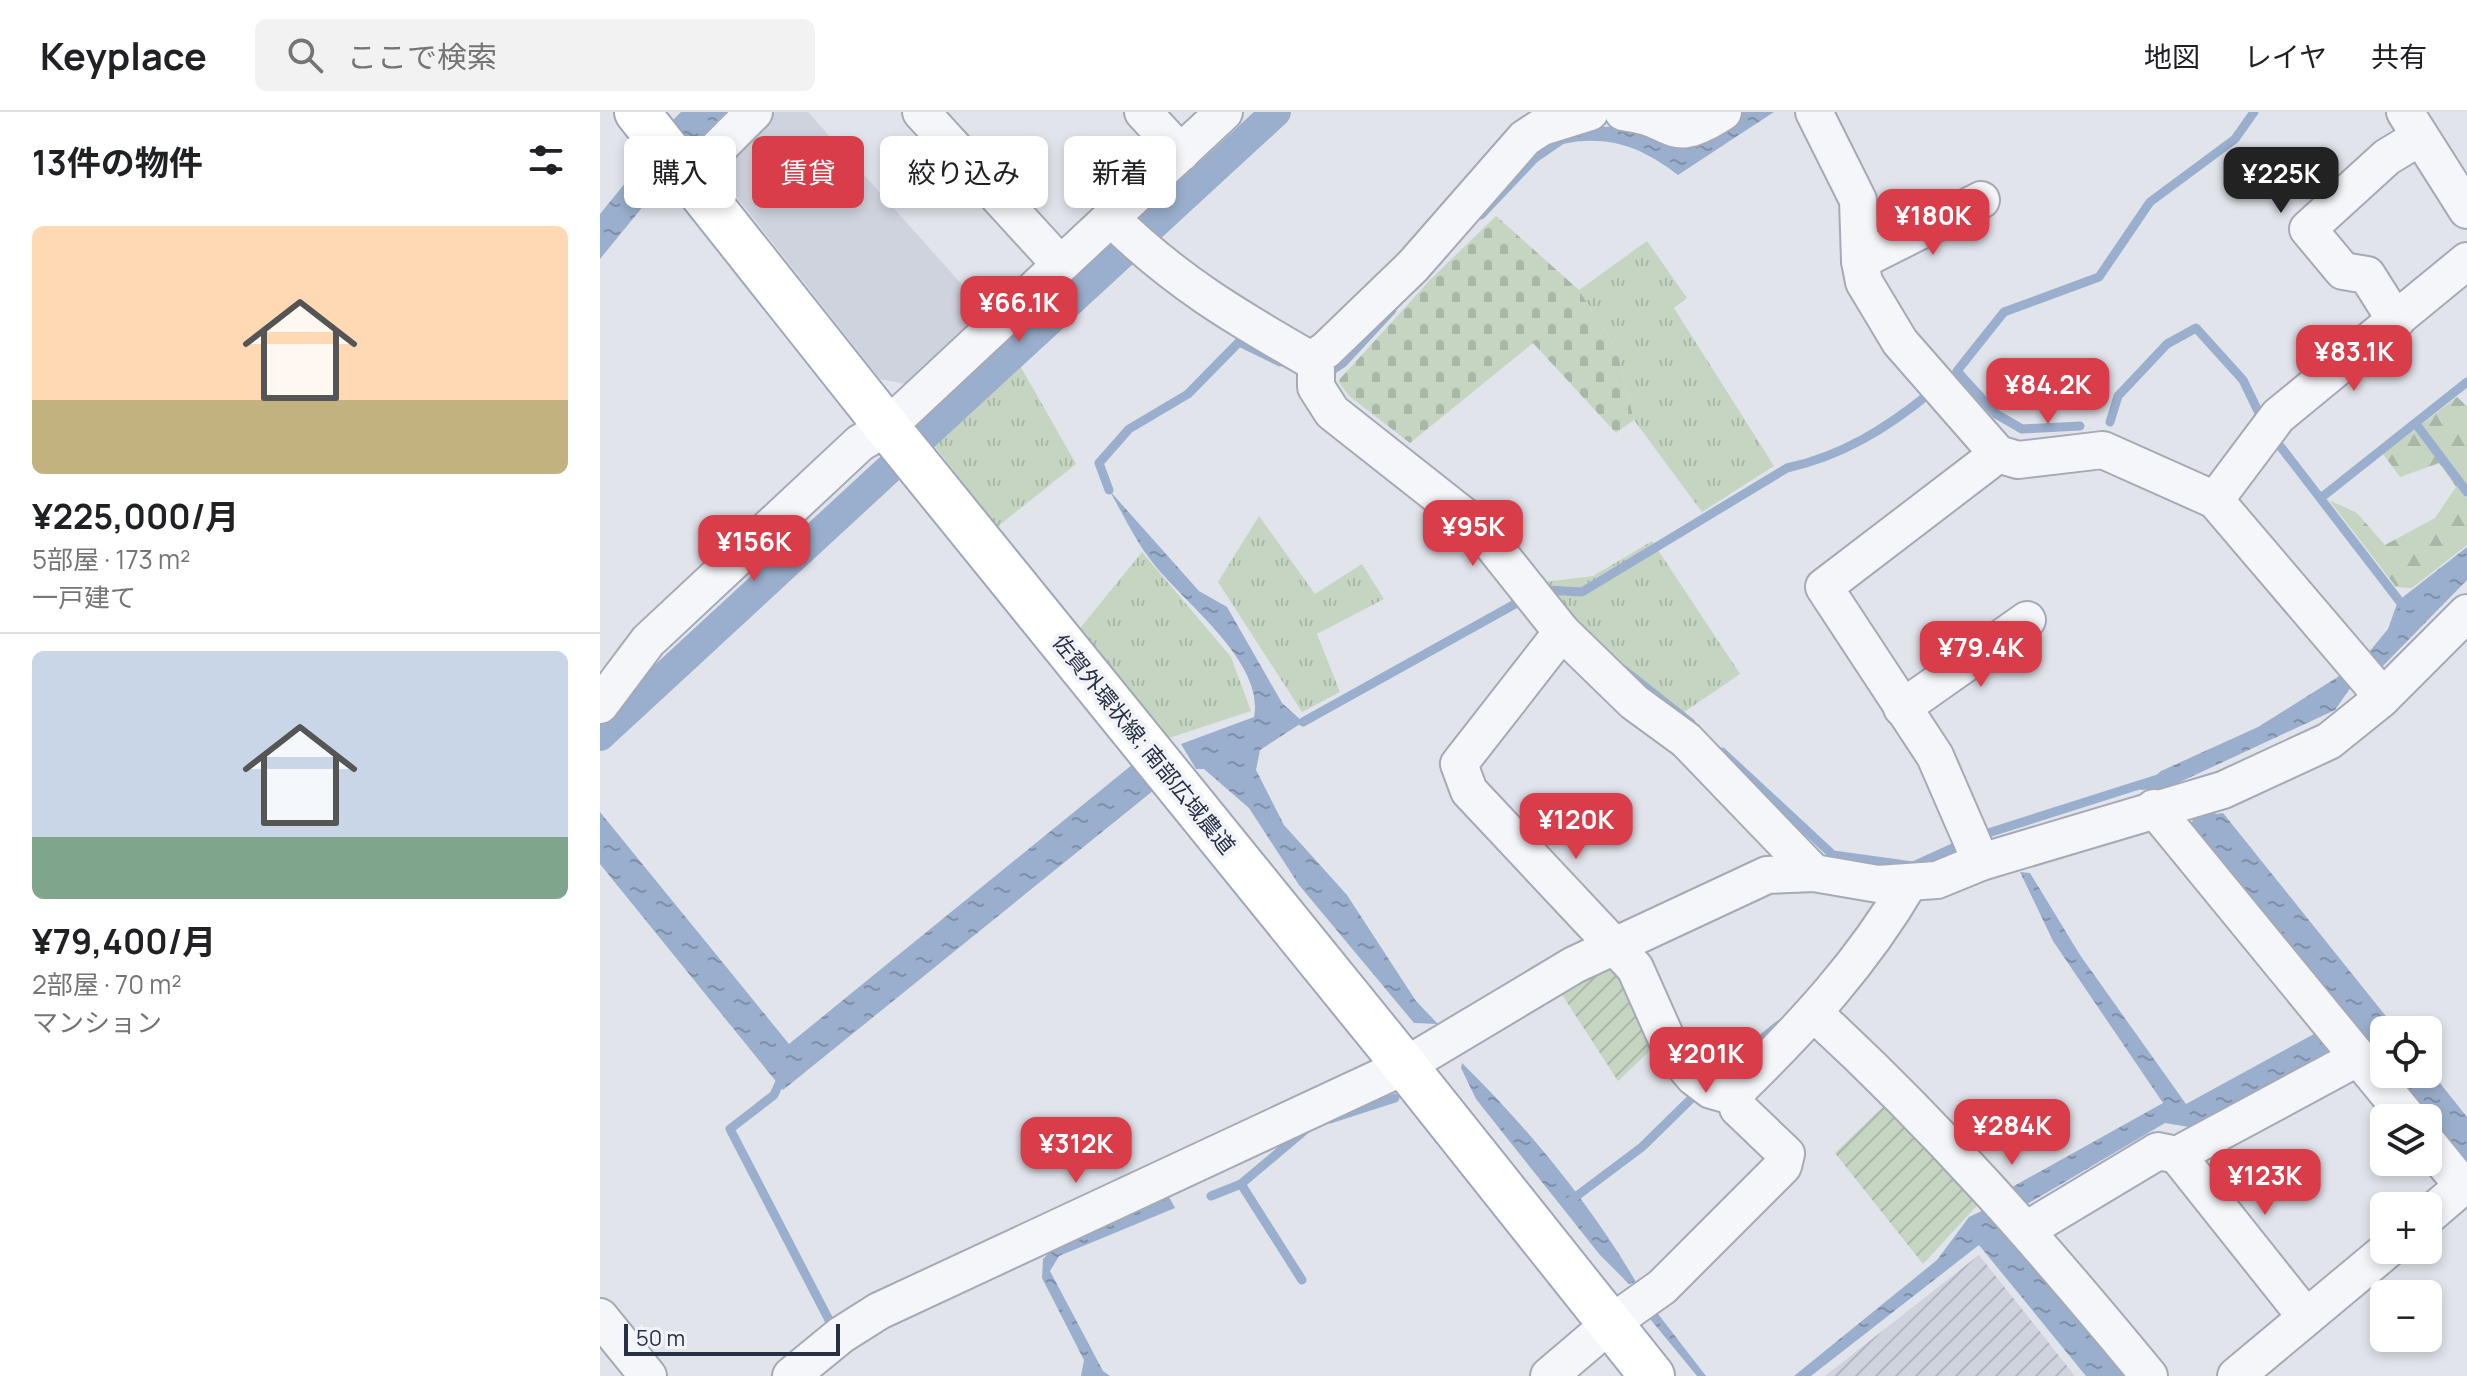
<!DOCTYPE html>
<html lang="ja">
<head>
<meta charset="utf-8">
<style>
	body { margin:0; font-family:Manrope,"Noto Sans JP",sans-serif; background:#f2f2f2; color:#202124; height:100vh; display:flex; flex-direction:column; font-size:30px; white-space:nowrap }
	* { box-sizing:border-box; margin:0 }
	p { font-size:26px; color:#757577 }
	.icon { flex:none; width:44px; height:44px; fill:none; stroke:currentColor; stroke-width:2; stroke-linecap:round; stroke-linejoin:round }
	.map { position:relative; flex:1; overflow:hidden }
	.drawer { display:flex; flex-direction:column; background:#fff; width:600px }
	.drawer>* { flex:none }
	.top-card { position:absolute; left:24px; top:24px; width:760px; height:72px; display:flex; gap:16px }
	.buttons { position:absolute; left:1770px; top:904px; display:grid; gap:16px }
	.buttons a { display:grid; place-items:center; width:72px; height:72px; border-radius:12px; background:#fff; box-shadow:0 4px 12px #0003; font-size:40px }
	.scale { position:absolute; left:24px; bottom:20px; width:216px; box-sizing:border-box; padding-left:8px; border:4px solid #283044; border-top:0; font-size:22px; line-height:28px; white-space:nowrap; color:#283044; -webkit-text-stroke:6px #f1f3f8; paint-order:stroke }
	.price { position:absolute; translate:-50% -68px; padding:0 18px; border-radius:16px; background:#d93d4a; color:#fff; font-size:26px; line-height:52px; filter:drop-shadow(0 2px 4px #0008) }
	.price::after { content:''; position:absolute; left:50%; top:48px; width:24px; height:18px; margin-left:-12px; background:inherit; clip-path:polygon(0 0,100% 0,50% 100%) }
	.price.on { background:#222; color:#fff }
	ul { padding:0; list-style:none }
	li { display:grid; align-content:center; gap:16px; height:424px; padding:0 32px }
	li+li { border-top:2px solid #e0e0e0 }
	li span { display:grid; place-items:center; height:248px; border-radius:12px; color:#555 }
	li>.icon { margin-inline-start:auto }
	span .icon { width:144px; height:144px; fill:#fffc; stroke-width:1 }
	li b { font-size:34px }
	h2 { display:flex; justify-content:space-between; align-items:center; height:96px; padding:0 32px; font-size:34px }
	.pill { padding:0 28px; border-radius:12px; background:#fff; box-shadow:0 4px 12px #0003; font-size:28px; line-height:72px }
	.pill.on { background:#d93d4a; color:#fff }
	header { display:flex; align-items:center; gap:48px; box-sizing:border-box; height:112px; padding:0 40px; background:#fff; border-bottom:2px solid #e0e0e0 }
	header strong { font-size:38px }
	nav { display:flex; gap:44px; margin-inline-start:auto; font-size:28px }
	.search { width:560px; height:72px; background:#f2f2f2; display:flex; align-items:center; gap:20px; box-sizing:border-box; padding:0 28px; border-radius:12px; color:#757577; font-size:30px }
	main { display:flex; flex:1; min-height:0 }
	.map>svg:first-child { display:block }
	.built { fill:#cfd3dd }
	.industrial { fill:url(#industrial-furrows) }
	.grass { fill:url(#grass-tufts) }
	.forest { fill:url(#forest-firs) }
	.cemetery { fill:url(#cemetery-stones) }
	.garden { fill:url(#garden-furrows) }
	.water { fill:url(#water-ripples) }
	.lines { fill:none; stroke-linecap:round; stroke-linejoin:round }
	.stream { stroke:#9aafcd; stroke-width:9 }
	.canal { stroke:#9aafcd; stroke-width:30 }
	.minor-casing { stroke:#a6aab6; stroke-width:40 }
	.major-casing { stroke:#9fa7b8; stroke-width:48 }
	.minor { stroke:#f4f6f9; stroke-width:36 }
	.major { stroke:#fff; stroke-width:44 }
	.labels { text-anchor:middle; dominant-baseline:central; stroke-width:8; stroke-linejoin:round; paint-order:stroke }
	.street-label { font-size:22px; fill:#283044; stroke:#f1f3f8 }
</style>
</head>
<body>
<header>
<strong>Keyplace</strong>
<div class="search"><svg class="icon" aria-label="search" viewBox="0 0 24 24"><circle cx="10" cy="10" r="6"/><path d="M15 15l6 6"/></svg>ここで検索</div>
<nav><a>地図</a><a>レイヤ</a><a>共有</a></nav>
</header>
<main>
<section class="drawer">
<h2>13件の物件<svg class="icon" aria-label="filters" viewBox="0 0 24 24"><path d="M4 7h16M4 17h16"/><circle cx="9" cy="7" r="2"/><circle cx="15" cy="17" r="2"/></svg></h2>
<ul>
<li><span style="background:linear-gradient(#ffd9b3 70%,#c2b280 0)"><svg class="icon" aria-label="home" viewBox="0 0 24 24"><path d="M3 11l9-7 9 7M6 9v11h12V9"/></svg></span><div><b>¥225,000/月</b><p>5部屋 · 173 m²</p><p>一戸建て</p></div></li>
<li><span style="background:linear-gradient(#c9d6e8 75%,#7fa58c 0)"><svg class="icon" aria-label="home" viewBox="0 0 24 24"><path d="M3 11l9-7 9 7M6 9v11h12V9"/></svg></span><div><b>¥79,400/月</b><p>2部屋 · 70 m²</p><p>マンション</p></div></li>
</ul>
</section>
<div class="map">
<svg width="1867" height="1264" viewBox="0 0 1867 1264">
	<defs>
		<pattern id="industrial-furrows" width="10" height="10" patternUnits="userSpaceOnUse" patternTransform="scale(2)"><rect width="10" height="10" fill="#cfd3dd"/><path d="M-1 1l2-2M0 10L10 0M9 11l2-2" fill="none" stroke="#b2b5bf"/></pattern>
		<pattern id="grass-tufts" width="24" height="20" patternUnits="userSpaceOnUse" patternTransform="scale(2)"><rect width="24" height="20" fill="#c5d5c2"/><path d="M3 7l-1-3M5 7V3M7 7l1-3M15 17l-1-3M17 17v-4M19 17l1-3" fill="none" stroke="#a9b7a8"/></pattern>
		<pattern id="forest-firs" width="22" height="20" patternUnits="userSpaceOnUse" patternTransform="scale(2)"><rect width="22" height="20" fill="#c5d5c2"/><path d="M5 1l3.5 6h-7zM16 11l3.5 6h-7z" fill="#a9b7a8"/></pattern>
		<pattern id="cemetery-stones" width="16" height="16" patternUnits="userSpaceOnUse" patternTransform="scale(2)"><rect width="16" height="16" fill="#c5d5c2"/><path d="M2 7V4a2 2 0 0 1 4 0v3zM10 15v-3a2 2 0 0 1 4 0v3z" fill="#a9b7a8"/></pattern>
		<pattern id="garden-furrows" width="10" height="10" patternUnits="userSpaceOnUse" patternTransform="scale(2)"><rect width="10" height="10" fill="#c5d5c2"/><path d="M-1 1l2-2M0 10L10 0M9 11l2-2" fill="none" stroke="#a9b7a8"/></pattern>
		<pattern id="water-ripples" width="26" height="14" patternUnits="userSpaceOnUse" patternTransform="scale(2)"><rect width="26" height="14" fill="#9aafcd"/><path d="M2 4q2-2 4 0t4 0M15 11q2-2 4 0t4 0" fill="none" stroke="#7e8fa8"/></pattern>
	</defs>
	<rect width="100%" height="100%" fill="#e1e4eb"/>
	<polygon class="built" points="175,0 208,0 389,203 310,273 280,267 117,60"/>
	<polygon class="industrial" points="1379,1143 1475,1264 1225,1264"/>
	<g class="grass">
		<polygon points="1047,129 1087,186 1074,196 1174,354 1102,400 1034,308 1017,239 979,178"/>
		<polygon points="418,250 476,352 397,415 332,331"/>
		<polygon points="659,404 715,482 762,452 784,487 717,522 740,580 702,600 618,470"/>
		<polygon points="1052,429 1140,562 1077,605 956,499 944,470 993,464"/>
		<polygon points="542,440 631,545 651,599 566,627 477,520"/>
	</g>
	<polygon class="forest" points="1857,285 1867,294 1867,433 1812,476 1796,475 1729,388 1757,401 1785,433 1835,406 1856,375 1839,351 1800,365 1783,342"/>
	<polygon class="cemetery" points="896,104 979,178 1017,239 1034,308 1016,321 933,231 810,331 749,284 738,269 831,167"/>
	<g class="garden">
		<polygon points="1019,850 1058,931 1018,969 959,878"/>
		<polygon points="1288,990 1384,1086 1323,1152 1235,1041"/>
	</g>
	<g class="water">
		<polygon points="81,0 126,0 91,35 71,10"/>
		<path d="M1139 0H1174L1078 63C1028 24 988 20 928 42L978 16 1028 14Z"/>
		<polygon points="44,48 63,70 0,147 0,102"/>
		<path d="M509 378 599 479 627 495 682 591 703 610 660 638 656 658 684 713 747 783 816 889 838 912 814 911 699 773 649 696 604 657H596L581 632 654 605C665 550 584 491 553 451 536 430 523 402 509 378Z"/>
		<polygon points="1867,435 1867,468 1778,559 1753,572 1735,598 1567,676 1540,678 1561,659 1658,615 1760,551 1788,517 1798,489"/>
		<polygon points="533,652 554,678 183,978 0,752 0,700 189,932"/>
		<polygon points="1610,697 1616,702 1623,701 1797,918 1784,918 1784,954 1588,712 1593,709 1589,703"/>
		<polygon points="1420,760 1430,761 1480,843 1586,992 1725,916 1736,935 1595,1016 1565,1011 1422,1095 1405,1079 1563,991 1453,829"/>
		<path d="M862 951C928 1016 989 1090 1036 1170L1029 1172 1000 1143 876 987 861 956Z"/>
		<polygon points="1828,956 1867,1005 1867,1057 1790,962 1828,962"/>
		<polygon points="569,1085 575,1096 459,1144 450,1159 503,1259 510,1264 481,1264 484,1248 442,1166 443,1147 459,1131"/>
		<polygon points="1388,1096 1455,1171 1525,1264 1486,1264 1379,1133 1211,1264 1194,1264 1337,1148 1369,1105"/>
		<polygon points="1055,1198 1106,1264 1097,1264 1046,1202"/>
	</g>
	<g class="lines">
		<g class="stream">
			<polyline points="881,103 935,46 964,26"/>
			<polyline points="726,262 743,251 792,198"/>
			<polyline points="1510,310 1518,284 1567,232 1596,216 1643,268 1660,303"/>
			<polyline points="1816,312 1867,380"/>
			<polyline points="1480,314 1422,317 1396,302 1357,259 1404,200 1499,165 1550,90 1635,27 1654,0"/>
			<polyline points="1677,330 1804,495"/>
			<polyline points="509,378 499,351 529,317 588,282 639,230 680,250"/>
			<polyline points="1722,385 1867,270"/>
			<path d="M946 478 982 480 1187 356C1242 344 1287 316 1330 281"/>
			<polyline points="1024,558 1091,611"/>
			<polyline points="703,610 915,492"/>
			<polyline points="1122,640 1233,743 1313,754 1357,734"/>
			<polyline points="1385,722 1561,666"/>
			<polyline points="183,963 174,983 130,1017 229,1208"/>
			<polyline points="1110,968 1179,913"/>
			<polyline points="730,1007 795,986"/>
			<polyline points="641,1072 702,1168"/>
			<polyline points="611,1084 641,1072 705,1018"/>
			<polyline points="970,1089 1042,1035 1094,984"/>
		</g>
		<g class="canal">
			<polyline points="324,324 676,0"/>
			<polyline points="0,624 288,358"/>
		</g>
		<g class="minor-casing">
			<g id="minor">
				<polyline points="321,0 460,152"/>
				<polyline points="543,0 581,41"/>
				<path d="M1023 0C1077 6 1068 36 1123 0"/>
				<polyline points="1214,0 1258,88 1260,149 1264,170 1300,230 1398,342 1418,348 1503,338 1615,388 1783,585"/>
				<polyline points="1805,0 1867,98"/>
				<polyline points="90,64 154,0"/>
				<path d="M511 106C575 169 634 204 711 248L716 257V275L732 300 879 416 962 520 1034 590 1086 628 1214 761"/>
				<polyline points="1260,149 1381,88"/>
				<polyline points="1796,209 1767,163 1743,159 1708,117 1787,45 1820,25"/>
				<polyline points="711,248 726,238 813,154 925,26 942,15 990,0"/>
				<polyline points="1615,388 1678,304 1867,149"/>
				<polyline points="962,520 859,652 869,679 1035,856 1072,939 1094,965 1111,978 1136,985"/>
				<polyline points="0,593 48,529 260,331 287,315 624,0"/>
				<polyline points="1302,596 1427,508"/>
				<polyline points="1554,696 1808,1006"/>
				<polyline points="1381,750 1335,644 1224,475 1398,342"/>
				<path d="M1215 902C1340 1017 1441 1133 1549 1264"/>
				<polyline points="1828,1031 1863,1074 1828,1104"/>
				<polyline points="1577,1043 1706,1205"/>
				<polyline points="1428,1117 1558,1039 1577,1043 1759,945"/>
				<polyline points="0,1205 48,1264"/>
				<polyline points="191,1264 241,1223 279,1199 805,954 974,853 1167,763 1214,761 1278,772 1337,768 1381,750 1623,678 1729,629 1780,588 1867,501"/>
				<path d="M949 1264 1010 1212 1062 1175 1183 1054 1186 1042 1138 996 1136 985 1141 975C1206 911 1262 851 1309 771"/>
				<polyline points="1636,1264 1787,1138"/>
			</g>
		</g>
		<g class="major-casing">
			<polyline id="major" points="37,0 287,315 805,954 1052,1264"/>
		</g>
		<use href="#minor" class="minor"/>
		<use href="#major" class="major"/>
	</g>
	<g class="labels">
		<g class="street-label">
			<text transform="translate(544 632) rotate(51)">佐賀外環状線; 南部広域農道</text>
		</g>
	</g>
</svg>
<div class="buttons">
<a><svg class="icon" aria-label="locate" viewBox="0 0 24 24"><circle cx="12" cy="12" r="6"/><path d="M12 2v4M12 18v4M2 12h4M18 12h4"/></svg></a>
<a><svg class="icon" aria-label="layers" viewBox="0 0 24 24"><path d="M12 4l9 5-9 5-9-5zM3 14l9 5 9-5"/></svg></a>
<a>+</a>
<a>−</a>
</div>
<div class="scale">50 m</div>
<b class="price on" style="left:1681px;top:103px">¥225K</b>
<b class="price" style="left:1333px;top:145px">¥180K</b>
<b class="price" style="left:419px;top:232px">¥66.1K</b>
<b class="price" style="left:1754px;top:281px">¥83.1K</b>
<b class="price" style="left:1448px;top:314px">¥84.2K</b>
<b class="price" style="left:873px;top:456px">¥95K</b>
<b class="price" style="left:154px;top:471px">¥156K</b>
<b class="price" style="left:1381px;top:577px">¥79.4K</b>
<b class="price" style="left:976px;top:749px">¥120K</b>
<b class="price" style="left:1106px;top:983px">¥201K</b>
<b class="price" style="left:1412px;top:1055px">¥284K</b>
<b class="price" style="left:476px;top:1073px">¥312K</b>
<b class="price" style="left:1665px;top:1105px">¥123K</b>
<div class="top-card">
<a class="pill">購入</a>
<a class="pill on">賃貸</a>
<a class="pill">絞り込み</a>
<a class="pill">新着</a>
</div>
</div>
</main>
</body>
</html>
